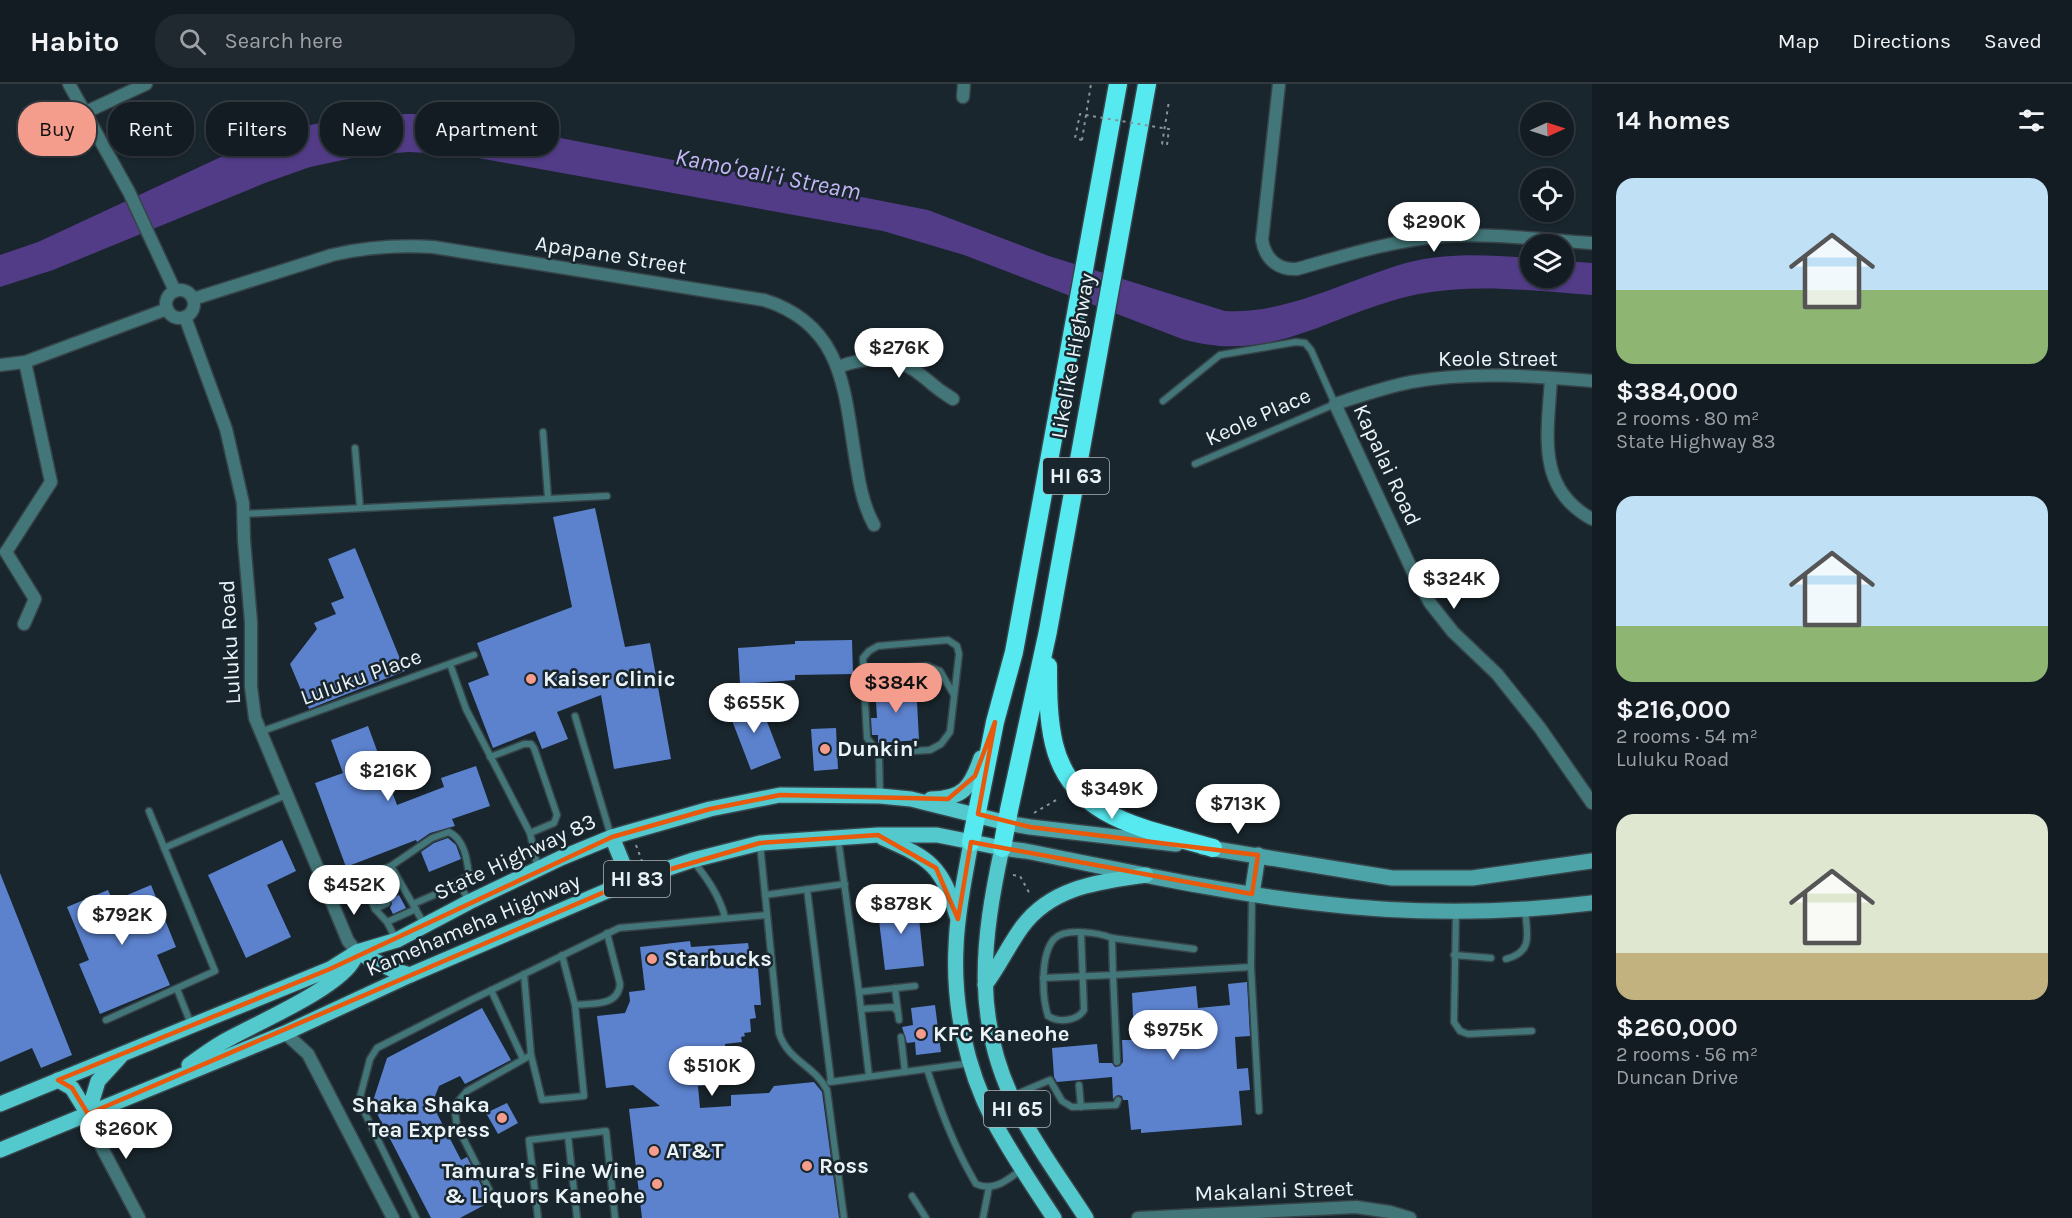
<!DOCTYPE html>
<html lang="en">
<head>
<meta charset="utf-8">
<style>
	body { margin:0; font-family:Karla,sans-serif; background:#20292f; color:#f1f3f6; height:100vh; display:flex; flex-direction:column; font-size:22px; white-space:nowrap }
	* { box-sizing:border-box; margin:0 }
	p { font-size:20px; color:#9da1a5 }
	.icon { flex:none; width:33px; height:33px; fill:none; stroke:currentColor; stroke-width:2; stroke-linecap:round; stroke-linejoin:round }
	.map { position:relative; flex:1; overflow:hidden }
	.details { display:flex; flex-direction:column; background:#131c22; width:480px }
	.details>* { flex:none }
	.guide { position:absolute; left:18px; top:18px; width:570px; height:54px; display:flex; gap:12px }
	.needle { width:39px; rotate:87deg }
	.tools { position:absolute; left:1520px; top:18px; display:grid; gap:12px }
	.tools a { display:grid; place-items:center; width:54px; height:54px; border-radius:50%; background:#131c22; box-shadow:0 2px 4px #0004,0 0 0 2px #323a40; font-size:30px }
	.price { position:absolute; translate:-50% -51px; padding:0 14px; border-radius:21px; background:#fff; color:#222; font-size:20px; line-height:39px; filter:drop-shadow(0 2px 3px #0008) }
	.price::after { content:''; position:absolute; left:50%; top:36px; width:18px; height:14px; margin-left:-9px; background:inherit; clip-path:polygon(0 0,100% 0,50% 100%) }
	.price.on { background:#f59d8d; color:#111 }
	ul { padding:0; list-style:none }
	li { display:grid; align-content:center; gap:12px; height:318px; padding:0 24px }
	li span { display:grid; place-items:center; height:186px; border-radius:18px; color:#555 }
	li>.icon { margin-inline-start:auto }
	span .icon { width:108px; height:108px; fill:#fffc; stroke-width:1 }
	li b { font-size:26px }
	h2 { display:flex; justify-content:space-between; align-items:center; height:72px; padding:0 24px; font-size:26px }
	.tag { padding:0 21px; border-radius:24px; background:#131c22; box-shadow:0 2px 4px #0004,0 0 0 2px #323a40; font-size:21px; line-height:54px }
	.tag.on { background:#f59d8d; color:#111 }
	header { display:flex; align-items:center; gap:36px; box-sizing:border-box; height:84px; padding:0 30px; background:#131c22; border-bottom:2px solid #323a40 }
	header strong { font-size:28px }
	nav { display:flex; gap:33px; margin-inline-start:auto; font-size:21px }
	.search { width:420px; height:54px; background:#20292f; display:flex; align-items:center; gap:15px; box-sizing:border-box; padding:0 21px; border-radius:24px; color:#9da1a5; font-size:22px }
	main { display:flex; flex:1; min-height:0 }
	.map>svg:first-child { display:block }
	.water { fill:#523b87 }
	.building { fill:#5c82ce }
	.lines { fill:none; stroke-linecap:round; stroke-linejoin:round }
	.lane-casing { stroke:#364349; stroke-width:9 }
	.street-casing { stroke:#364349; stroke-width:15 }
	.secondary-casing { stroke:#364349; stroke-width:18 }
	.primary-casing { stroke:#364349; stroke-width:18 }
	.highway-casing { stroke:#364349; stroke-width:21 }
	.path { stroke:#89949a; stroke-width:2; stroke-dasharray:3 4.5; stroke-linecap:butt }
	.lane { stroke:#427678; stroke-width:6 }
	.street { stroke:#427678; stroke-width:12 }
	.secondary { stroke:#4da4a8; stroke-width:15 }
	.primary { stroke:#53c8cd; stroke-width:15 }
	.highway { stroke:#56e9ef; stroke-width:18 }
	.path-bridge { stroke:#89949a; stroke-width:2; stroke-dasharray:3 4.5; stroke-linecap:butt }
	.marked { fill:none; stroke:#e8590c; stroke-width:4.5; stroke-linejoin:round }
	.poi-dot { fill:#f59d8d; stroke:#19262d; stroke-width:2 }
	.labels { text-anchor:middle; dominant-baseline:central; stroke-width:5; stroke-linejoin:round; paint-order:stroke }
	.shield { fill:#19262d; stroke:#abb6bb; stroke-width:1.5 }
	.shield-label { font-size:21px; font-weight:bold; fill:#eaf3f8 }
	.street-label { font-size:22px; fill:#eaf3f8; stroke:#19262d }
	.poi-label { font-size:22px; font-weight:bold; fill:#eaf3f8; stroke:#19262d; text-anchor:start }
	.water-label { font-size:24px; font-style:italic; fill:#c5b6f7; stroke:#19262d }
</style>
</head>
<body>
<header>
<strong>Habito</strong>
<div class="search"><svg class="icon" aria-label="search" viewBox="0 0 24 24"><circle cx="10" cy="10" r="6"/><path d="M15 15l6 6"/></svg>Search here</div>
<nav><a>Map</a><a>Directions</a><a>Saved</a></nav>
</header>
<main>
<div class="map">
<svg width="1592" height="1134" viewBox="0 0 1592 1134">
	<rect width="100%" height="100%" fill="#19262d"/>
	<path class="water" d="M388 30H413L464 35 928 126 1049 172 1225 227C1289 230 1346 196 1406 179 1447 168 1488 171 1530 174V194H1563V177L1592 179V211C1534 207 1477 199 1419 210 1334 227 1274 282 1182 255L964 171 883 147 462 71 409 68 383 70 357 73 310 83 265 99 53 186 0 203V171L38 158 251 59C296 42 340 33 388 30Z"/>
	<g class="building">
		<polygon points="595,424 625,563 650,559 671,675 614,685 601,611 557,628 568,655 542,665 535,647 493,664 468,599 489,591 477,559 572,523 553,433"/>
		<polygon points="355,464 405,587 309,625 290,580 317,545 314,539 336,530 331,519 344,514 328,475"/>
		<polygon points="852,556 853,590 795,591 795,596 740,600 738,564 795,560 795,557"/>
		<polygon points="916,599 919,656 878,659 878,651 872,651 871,634 877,634 875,602"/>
		<polygon points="758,614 781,674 751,686 728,626"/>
		<polygon points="368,642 397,721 444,703 441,694 476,682 490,722 452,735 455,742 430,749 417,758 416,756 346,783 315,699 343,689 331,656"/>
		<polygon points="836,644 838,685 814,687 811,645"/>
		<polygon points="448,754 456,761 461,775 429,788 421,768 434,759"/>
		<polygon points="282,756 296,787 267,801 291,853 246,874 208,791"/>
		<polygon points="0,789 72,971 41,984 32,964 0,978"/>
		<polygon points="151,801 176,863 157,871 170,901 100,930 79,880 89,876 67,823 108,806 113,817"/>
		<polygon points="399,811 406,824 393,830 390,824 392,820 390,815"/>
		<polygon points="917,815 924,882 885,886 877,820"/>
		<polygon points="690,857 691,863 748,859 750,872 757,872 761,921 754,921 756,934 750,935 751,948 744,949 745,952 741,953 742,958 725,960 727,990 722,1000 698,1002 700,1024 731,1022 731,1011 769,1009 774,1002 814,998 822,1008 839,1134 642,1134 629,1025 660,1022 633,1001 606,1004 597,932 625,929 630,917 629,908 645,906 640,863"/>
		<polygon points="1247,898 1250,952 1235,953 1237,985 1248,984 1250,1006 1239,1007 1242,1041 1141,1049 1141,1045 1131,1046 1128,1016 1123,1016 1122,1012 1118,1011 1113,1015 1112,993 1057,998 1054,993 1052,964 1097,960 1099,979 1112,979 1115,983 1120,982 1123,978 1122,956 1134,956 1132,909 1196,902 1198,924 1230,921 1228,900"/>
		<polygon points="935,921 941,968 916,971 915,958 907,959 902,943 913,941 911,924"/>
		<polygon points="482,924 511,976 465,1000 460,992 439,1002 432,1020 461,1076 467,1073 487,1113 492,1117 460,1134 431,1134 372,1020 387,974"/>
		<polygon points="507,1019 518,1039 498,1050 486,1029"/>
	</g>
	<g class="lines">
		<g class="lane-casing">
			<g id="lane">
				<polyline points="1163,317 1220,271 1296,258 1305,259 1311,266 1335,320 1195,380"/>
				<polyline points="543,348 548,414"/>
				<polyline points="355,364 360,423"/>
				<polyline points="243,430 607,412"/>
				<polyline points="450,580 466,625 530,749 538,785"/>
				<polyline points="864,599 863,574 869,567 878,562 948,556 957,562 959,570 950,648 941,660 930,666 879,669"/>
				<polyline points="575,632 611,752"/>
				<polyline points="260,648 474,571"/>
				<polyline points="490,673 524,660 531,660 534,664 557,731 554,739 530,749"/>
				<polyline points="880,712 879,669 867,654 864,599 882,585 927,582 940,587 954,611"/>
				<polyline points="838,754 859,908 915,902"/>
				<path d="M760 760 779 949C788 977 814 981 827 1006L844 1134"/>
				<polyline points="164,764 286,711"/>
				<path d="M693 777C707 794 719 811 725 833L722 834"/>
				<path d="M391 782 432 754 449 748C465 756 467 776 469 791L441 808 413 820"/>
				<polyline points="362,795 375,825 387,838 396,855"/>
				<polyline points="459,798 468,816"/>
				<polyline points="807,805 831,997"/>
				<polyline points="328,810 391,782 424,840"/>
				<polyline points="765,811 845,800"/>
				<polyline points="1252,812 1251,883 1259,1027"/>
				<polyline points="375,825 387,819"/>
				<polyline points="1456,827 1454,938 1460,947 1468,950 1532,947"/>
				<polyline points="387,838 416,825"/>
				<path d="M1081 849 1084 926C1077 937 1059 939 1048 932 1042 913 1040 871 1054 855 1065 843 1099 849 1112 854L1113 891 1251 883"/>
				<polyline points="1112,854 1194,865"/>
				<polyline points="1454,871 1491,874"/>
				<path d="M1506 875C1534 868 1527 849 1525 826"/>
				<polyline points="524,890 531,971 542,1016 584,1012 575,921 562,871"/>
				<polyline points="1043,894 1113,891 1117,978"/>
				<polyline points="895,904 898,928"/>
				<polyline points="177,905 191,940"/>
				<polyline points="491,906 523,975"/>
				<polyline points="859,908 869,992"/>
				<path d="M575 921C592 919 618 923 620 900L607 849"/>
				<polyline points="861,925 893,923 898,928 899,936"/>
				<polyline points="106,936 215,887 149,727"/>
				<polyline points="901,953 905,988"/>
				<path d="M531 971 467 1007 456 1020 455 1028 457 1042 492 1111C504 1119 522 1114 535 1112"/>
				<path d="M927 985C940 1025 954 1063 976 1100 994 1108 1007 1096 1021 1086"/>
				<polyline points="830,998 971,979"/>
				<polyline points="1079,1001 1081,1023"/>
				<polyline points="1012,1012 1050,996 1062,1017 1072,1023 1116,1021 1118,1016"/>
				<polyline points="568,1052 577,1134"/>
				<polyline points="912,1112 926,1134"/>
				<polyline points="416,1134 359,1017 370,975 377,964 471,916 619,844 767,831"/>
				<polyline points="538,1134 529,1056 606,1047 615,1134"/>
				<polyline points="983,1134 989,1103"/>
			</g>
		</g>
		<g class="street-casing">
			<g id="street">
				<polyline points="69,0 129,108 175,207"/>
				<path d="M1279 0 1262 156C1265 175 1278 186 1297 185 1346 171 1394 156 1445 152 1494 149 1544 156 1592 159"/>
				<polyline points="963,13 964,0"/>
				<polyline points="86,28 146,0"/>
				<circle cx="180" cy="220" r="14"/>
				<path d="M193 215 332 171C366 163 398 161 433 163L764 216C847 242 844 312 857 384 860 405 864 423 874 441"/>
				<polyline points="185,233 226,345 243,419 244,456 251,538 251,603 255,634 348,857 357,868"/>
				<polyline points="0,281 25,278 167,225"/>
				<path d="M838 283C873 271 897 270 926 295 935 303 943 309 953 315"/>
				<path d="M1551 294C1548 348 1535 404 1592 435"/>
				<path d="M1592 297C1531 292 1472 287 1411 298 1385 303 1360 312 1335 320L1412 486 1430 519 1453 548 1497 590 1540 644 1592 719"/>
				<polyline points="6,468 51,398 25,278"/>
				<polyline points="6,468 35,515 24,540"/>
				<polyline points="285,949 308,970 393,1134"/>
				<polyline points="88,1030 102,1064 139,1134"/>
				<polyline points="1138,1134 1356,1123 1390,1128 1410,1134"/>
			</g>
		</g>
		<g class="secondary-casing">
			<g id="secondary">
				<polyline points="1007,739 1030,743 1176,760"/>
				<polyline points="1203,763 1392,794 1472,794 1592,777"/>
				<path d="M1002 764 1025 767C1122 786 1218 808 1316 819 1407 830 1501 830 1592 819"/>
				<polyline points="1252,810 1258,771"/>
			</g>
		</g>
		<g class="primary-casing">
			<g id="primary">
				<path d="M931 715C963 715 971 703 981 674"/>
				<polyline points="612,753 630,797"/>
				<path d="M883 754C931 775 941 781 957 832"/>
				<path d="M971 758C965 793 957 828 956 863 953 922 966 983 993 1036 1011 1070 1033 1102 1054 1134"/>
				<polyline points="357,868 393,886 410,891"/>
				<path d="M985 901C999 883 1008 862 1022 843 1052 802 1100 798 1146 791"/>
				<path d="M189 981C200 973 211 965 223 958 254 940 340 904 354 875"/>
				<polyline points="58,996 72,1004 88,1030"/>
				<polyline points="0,1020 330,885 357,868 397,856 469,818 561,774 612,753 710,725 780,711 880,712 911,715 1007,739"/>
				<polyline points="88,1030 98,997 120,973"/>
				<path d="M0 1066 285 949 410 891 630 797 693 776 760 759 878 751H937L1002 764C982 857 972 938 1018 1026 1037 1064 1063 1098 1086 1134"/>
			</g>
		</g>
		<g class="highway-casing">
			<g id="highway">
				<path d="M1048 582C1048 608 1048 635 1054 660 1072 736 1149 745 1213 764"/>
				<polyline points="971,758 995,638 1014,568 1118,0"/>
				<polyline points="1002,764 1009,726 1048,547 1147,0"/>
			</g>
		</g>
		<g class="path">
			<polyline points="1082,56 1091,0"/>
			<polyline points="1162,60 1169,17"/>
			<polyline points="1034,729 1058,715"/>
			<polyline points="636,761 642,777"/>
			<polyline points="1013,791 1020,792 1031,812"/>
		</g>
		<use href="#lane" class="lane"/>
		<use href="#street" class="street"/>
		<use href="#secondary" class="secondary"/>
		<use href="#primary" class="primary"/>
		<use href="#highway" class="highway"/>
		<polyline class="path-bridge" points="1082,56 1075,54 1080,30 1169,45 1167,61 1162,60"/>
	</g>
	<path class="marked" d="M995 638 978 730 1030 743 1258 771 1252 810 971 758 958 835 936 784 878 751 760 759 630 797 88 1030 72 1004 58 996 330 885 612 753 710 725 780 711 948 715 975 692Z"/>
	<g class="poi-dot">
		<circle cx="531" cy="595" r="6"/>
		<circle cx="825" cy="665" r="6"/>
		<circle cx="652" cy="875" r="6"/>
		<circle cx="921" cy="950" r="6"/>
		<circle cx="502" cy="1034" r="6"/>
		<circle cx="654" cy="1067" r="6"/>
		<circle cx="807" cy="1082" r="6"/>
		<circle cx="657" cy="1100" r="6"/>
	</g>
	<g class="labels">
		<g class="shield">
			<rect x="1043" y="374" width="66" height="36" rx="4.5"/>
			<rect x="604" y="777" width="66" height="36" rx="4.5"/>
			<rect x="984" y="1007" width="66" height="36" rx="4.5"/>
		</g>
		<g class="shield-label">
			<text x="1076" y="392">HI 63</text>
			<text x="637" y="795">HI 83</text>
			<text x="1017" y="1025">HI 65</text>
		</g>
		<g class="street-label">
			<text transform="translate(611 171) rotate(9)">Apapane Street</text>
			<text transform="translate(1073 272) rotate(-80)">Likelike Highway</text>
			<text x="1498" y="275">Keole Street</text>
			<text transform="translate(1258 333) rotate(-24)">Keole Place</text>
			<text transform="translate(1387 381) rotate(65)">Kapalai Road</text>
			<text transform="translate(230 558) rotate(-93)">Luluku Road</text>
			<text transform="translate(361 593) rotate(-20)">Luluku Place</text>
			<text transform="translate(515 773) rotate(-25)">State Highway 83</text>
			<text transform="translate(473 841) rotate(-23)">Kamehameha Highway</text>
			<text transform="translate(1274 1107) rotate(-2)">Makalani Street</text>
		</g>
		<g class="poi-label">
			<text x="543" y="595">Kaiser Clinic</text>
			<text x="837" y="665">Dunkin'</text>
			<text x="664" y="875">Starbucks</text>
			<text x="933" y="950">KFC Kaneohe</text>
			<text x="490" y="1021" text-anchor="end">Shaka Shaka<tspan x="490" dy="25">Tea Express</tspan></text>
			<text x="666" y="1067">AT&amp;T</text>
			<text x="819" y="1082">Ross</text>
			<text x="645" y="1087" text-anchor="end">Tamura's Fine Wine<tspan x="645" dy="25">&amp; Liquors Kaneohe</tspan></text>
		</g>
		<g class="water-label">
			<text transform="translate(768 90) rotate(11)">Kamoʻoaliʻi Stream</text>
		</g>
	</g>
</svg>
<div class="tools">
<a><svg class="needle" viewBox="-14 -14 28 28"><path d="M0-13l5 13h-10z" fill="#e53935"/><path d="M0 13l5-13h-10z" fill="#9da1a5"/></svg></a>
<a><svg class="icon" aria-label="locate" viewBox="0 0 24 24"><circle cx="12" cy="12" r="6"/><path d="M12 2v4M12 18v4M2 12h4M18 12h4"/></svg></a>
<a><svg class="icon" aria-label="layers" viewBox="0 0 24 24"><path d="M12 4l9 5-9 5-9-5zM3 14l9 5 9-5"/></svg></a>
</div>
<b class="price" style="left:1434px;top:169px">$290K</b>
<b class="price" style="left:899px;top:295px">$276K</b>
<b class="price" style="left:1454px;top:526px">$324K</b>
<b class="price on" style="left:896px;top:630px">$384K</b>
<b class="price" style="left:754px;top:650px">$655K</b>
<b class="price" style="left:388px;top:718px">$216K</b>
<b class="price" style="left:1112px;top:736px">$349K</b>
<b class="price" style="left:1238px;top:751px">$713K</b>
<b class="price" style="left:354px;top:832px">$452K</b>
<b class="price" style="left:901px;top:851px">$878K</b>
<b class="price" style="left:122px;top:862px">$792K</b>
<b class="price" style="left:1173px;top:977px">$975K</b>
<b class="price" style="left:712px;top:1013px">$510K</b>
<b class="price" style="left:126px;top:1076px">$260K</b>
<div class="guide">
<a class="tag on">Buy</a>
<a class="tag">Rent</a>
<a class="tag">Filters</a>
<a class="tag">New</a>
<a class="tag">Apartment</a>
</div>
</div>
<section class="details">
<h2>14 homes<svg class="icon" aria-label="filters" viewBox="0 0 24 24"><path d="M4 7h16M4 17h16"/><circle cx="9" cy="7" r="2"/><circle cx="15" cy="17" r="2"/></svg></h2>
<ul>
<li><span style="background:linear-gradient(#bfe0f5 60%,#8fb573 0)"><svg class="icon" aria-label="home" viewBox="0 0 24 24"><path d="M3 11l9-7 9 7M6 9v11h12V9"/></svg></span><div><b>$384,000</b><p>2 rooms · 80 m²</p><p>State Highway 83</p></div></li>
<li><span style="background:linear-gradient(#bfe0f5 70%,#8fb573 0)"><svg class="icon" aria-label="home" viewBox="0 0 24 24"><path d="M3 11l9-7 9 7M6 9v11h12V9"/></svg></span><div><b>$216,000</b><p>2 rooms · 54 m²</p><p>Luluku Road</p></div></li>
<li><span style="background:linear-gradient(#dfe7d0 75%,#c2b280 0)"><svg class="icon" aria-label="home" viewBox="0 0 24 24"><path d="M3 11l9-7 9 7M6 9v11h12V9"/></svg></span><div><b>$260,000</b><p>2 rooms · 56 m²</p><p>Duncan Drive</p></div></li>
</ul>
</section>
</main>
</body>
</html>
